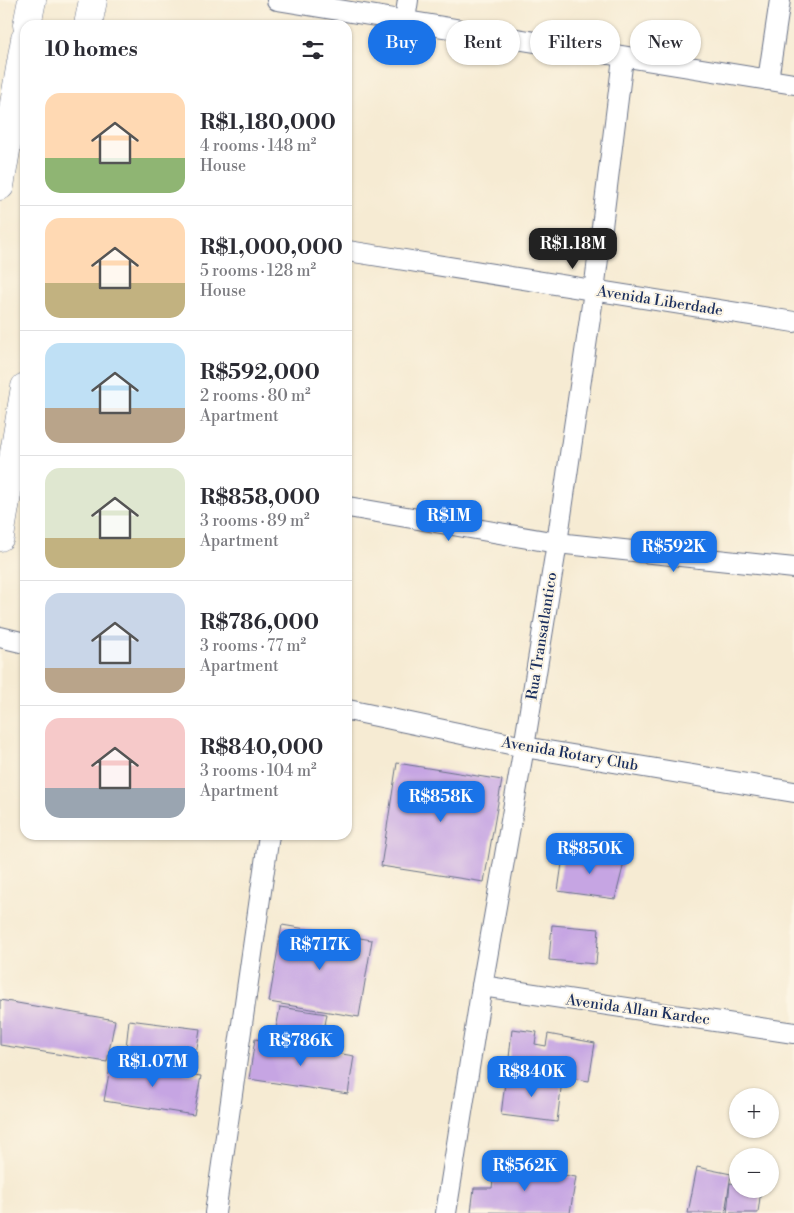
<!DOCTYPE html>
<html lang="en">
<head>
<meta charset="utf-8">
<style>
	body { margin:0; font-family:"Libre Bodoni",serif; background:#f7f7f7; color:#2b2b33; height:100vh; display:flex; flex-direction:column; font-size:19px; white-space:nowrap }
	* { box-sizing:border-box; margin:0 }
	p { font-size:16px; color:#7c7c81 }
	.icon { flex:none; width:28px; height:28px; fill:none; stroke:currentColor; stroke-width:2; stroke-linecap:round; stroke-linejoin:round }
	.map { position:relative; flex:1; overflow:hidden }
	.drawer { position:absolute; left:20px; top:20px; width:332px; height:820px; display:flex; flex-direction:column; background:#fff; border-radius:15px; box-shadow:0 1px 4px #0004 }
	.drawer>* { flex:none }
	.hud { position:absolute; left:368px; top:20px; width:351px; height:45px; display:flex; gap:10px }
	.controls { position:absolute; left:729px; top:1088px; display:grid; gap:10px }
	.controls a { display:grid; place-items:center; width:50px; height:50px; border-radius:50%; background:#fff; box-shadow:0 1px 4px #0004; font-size:25px }
	.price { position:absolute; translate:-50% -42px; padding:0 11px; border-radius:10px; background:#1a73e8; color:#fff; font-size:16px; line-height:32px; filter:drop-shadow(0 1px 2px #0008) }
	.price::after { content:''; position:absolute; left:50%; top:30px; width:15px; height:11px; margin-left:-8px; background:inherit; clip-path:polygon(0 0,100% 0,50% 100%) }
	.price.selected { background:#222; color:#fff }
	ul { padding:0; list-style:none }
	li { display:flex; align-items:center; gap:15px; height:125px; padding:0 25px }
	li+li { border-top:1px solid #e1e1e2 }
	li span { display:grid; place-items:center; flex:none; width:140px; height:100px; border-radius:15px; color:#555 }
	li>.icon { margin-inline-start:auto }
	span .icon { width:60px; height:60px; fill:#fffc; stroke-width:1 }
	li b { font-size:21px }
	h2 { display:flex; justify-content:space-between; align-items:center; height:60px; padding:0 25px; font-size:21px }
	.chip { padding:0 18px; border-radius:22px; background:#fff; box-shadow:0 1px 4px #0004; font-size:18px; line-height:45px }
	.chip.selected { background:#1a73e8; color:#fff }
	.map>svg:first-child { display:block }
	.building { fill:#c6a5e3 }
	.lines { fill:none; stroke-linecap:round; stroke-linejoin:round }
	.street-casing { stroke:#687187; stroke-width:22 }
	.primary-casing { stroke:#687187; stroke-width:29 }
	.highway-casing { stroke:#687187; stroke-width:29 }
	.street { stroke:#fff; stroke-width:20 }
	.primary { stroke:#fff; stroke-width:28 }
	.highway { stroke:#fff; stroke-width:28 }
	.labels { text-anchor:middle; dominant-baseline:central; stroke-width:4; stroke-linejoin:round; paint-order:stroke }
	.street-label { font-size:15px; fill:#1b2f5e; stroke:#fcf5e5 }
</style>
</head>
<body>
<div class="map">
<svg width="794" height="1213" viewBox="0 0 794 1213">
	<rect width="100%" height="100%" fill="#fcf5e5"/>
	<filter id="ink" filterUnits="userSpaceOnUse"><feTurbulence type="fractalNoise" baseFrequency=".02" numOctaves="2"/><feDisplacementMap in="SourceGraphic" scale="10" xChannelSelector="R" yChannelSelector="G"/><feConvolveMatrix kernelMatrix="1 2 1 2 8 2 1 2 1" color-interpolation-filters="sRGB"/></filter>
	<filter id="wash" filterUnits="userSpaceOnUse"><feTurbulence type="fractalNoise" baseFrequency=".0096" numOctaves="4" result="noise"/><feDisplacementMap in="SourceGraphic" scale="20" xChannelSelector="R" yChannelSelector="G"/><feGaussianBlur stdDeviation="1.12" result="paint"/><feColorMatrix in="noise" values="0 0 0 0 0 0 0 0 0 0 0 0 0 0 0 0 0 1.4 0 .05"/><feComposite in="paint" operator="in"/></filter>
	<g filter="url(#wash)">
		<rect width="100%" height="100%" fill="#f6ebd3"/>
		<g id="blocks">
			<g class="building">
				<polygon points="397,763 502,780 484,882 381,866"/>
				<polygon points="564,850 625,859 615,899 558,891"/>
				<polygon points="282,925 372,940 359,1017 269,1002"/>
				<polygon points="552,925 599,929 596,964 549,960"/>
				<polygon points="0,1000 115,1020 107,1062 0,1045"/>
				<polygon points="280,1007 327,1014 321,1047 274,1040"/>
				<polygon points="129,1020 200,1029 194,1067 125,1057"/>
				<polygon points="512,1029 537,1032 535,1044 546,1046 548,1034 595,1043 589,1081 508,1068"/>
				<polygon points="255,1039 354,1056 348,1094 249,1079"/>
				<polygon points="111,1062 201,1076 194,1115 104,1101"/>
				<polygon points="506,1074 562,1080 557,1122 501,1115"/>
				<polygon points="495,1164 576,1177 570,1213 471,1212 474,1188 492,1188"/>
				<polygon points="697,1167 731,1174 725,1213 688,1213"/>
				<polygon points="730,1183 738,1184 738,1189 761,1189 758,1213 727,1213"/>
			</g>
		</g>
	</g>
	<g filter="url(#ink)">
		<use href="#blocks" fill-opacity="0" stroke="#687187" stroke-width="1"/>
		<g class="lines">
			<g class="street-casing">
				<g id="street">
					<polyline points="277,0 794,84"/>
					<polyline points="405,20 408,0"/>
					<polyline points="768,80 780,0"/>
					<polyline points="348,251 794,322"/>
					<polyline points="348,507 557,543 794,568"/>
					<polyline points="0,637 25,643"/>
					<polyline points="348,710 524,747 794,792"/>
					<polyline points="482,986 794,1033"/>
					<polyline points="215,1213 269,835"/>
					<polyline points="446,1213 482,986 524,747 557,543 594,291 623,58"/>
				</g>
			</g>
			<g class="primary-casing">
				<g id="primary">
					<polyline points="88,25 93,0"/>
					<polyline points="0,537 25,387"/>
				</g>
			</g>
			<g class="highway-casing">
				<g id="highway">
					<polyline points="27,25 32,0"/>
					<polyline points="0,186 25,39"/>
				</g>
			</g>
			<use href="#street" class="street"/>
			<use href="#primary" class="primary"/>
			<use href="#highway" class="highway"/>
		</g>
	</g>
	<g class="labels">
		<g class="street-label">
			<text transform="translate(660 301) rotate(9)">Avenida Liberdade</text>
			<text transform="translate(542 636) rotate(-81)">Rua Transatlantico</text>
			<text transform="translate(570 754) rotate(10)">Avenida Rotary Club</text>
			<text transform="translate(638 1010) rotate(8)">Avenida Allan Kardec</text>
		</g>
	</g>
</svg>
<div class="controls">
<a>+</a>
<a>−</a>
</div>
<b class="price selected" style="left:573px;top:270px">R$1.18M</b>
<b class="price" style="left:449px;top:542px">R$1M</b>
<b class="price" style="left:674px;top:573px">R$592K</b>
<b class="price" style="left:441px;top:823px">R$858K</b>
<b class="price" style="left:590px;top:875px">R$850K</b>
<b class="price" style="left:320px;top:971px">R$717K</b>
<b class="price" style="left:301px;top:1067px">R$786K</b>
<b class="price" style="left:153px;top:1088px">R$1.07M</b>
<b class="price" style="left:532px;top:1098px">R$840K</b>
<b class="price" style="left:525px;top:1192px">R$562K</b>
<div class="hud">
<a class="chip selected">Buy</a>
<a class="chip">Rent</a>
<a class="chip">Filters</a>
<a class="chip">New</a>
</div>
<section class="drawer">
<h2>10 homes<svg class="icon" aria-label="filters" viewBox="0 0 24 24"><path d="M4 7h16M4 17h16"/><circle cx="9" cy="7" r="2"/><circle cx="15" cy="17" r="2"/></svg></h2>
<ul>
<li><span style="background:linear-gradient(#ffd9b3 65%,#8fb573 0)"><svg class="icon" aria-label="home" viewBox="0 0 24 24"><path d="M3 11l9-7 9 7M6 9v11h12V9"/></svg></span><div><b>R$1,180,000</b><p>4 rooms · 148 m²</p><p>House</p></div></li>
<li><span style="background:linear-gradient(#ffd9b3 65%,#c2b280 0)"><svg class="icon" aria-label="home" viewBox="0 0 24 24"><path d="M3 11l9-7 9 7M6 9v11h12V9"/></svg></span><div><b>R$1,000,000</b><p>5 rooms · 128 m²</p><p>House</p></div></li>
<li><span style="background:linear-gradient(#bfe0f5 65%,#b9a48a 0)"><svg class="icon" aria-label="home" viewBox="0 0 24 24"><path d="M3 11l9-7 9 7M6 9v11h12V9"/></svg></span><div><b>R$592,000</b><p>2 rooms · 80 m²</p><p>Apartment</p></div></li>
<li><span style="background:linear-gradient(#dfe7d0 70%,#c2b280 0)"><svg class="icon" aria-label="home" viewBox="0 0 24 24"><path d="M3 11l9-7 9 7M6 9v11h12V9"/></svg></span><div><b>R$858,000</b><p>3 rooms · 89 m²</p><p>Apartment</p></div></li>
<li><span style="background:linear-gradient(#c9d6e8 75%,#b9a48a 0)"><svg class="icon" aria-label="home" viewBox="0 0 24 24"><path d="M3 11l9-7 9 7M6 9v11h12V9"/></svg></span><div><b>R$786,000</b><p>3 rooms · 77 m²</p><p>Apartment</p></div></li>
<li><span style="background:linear-gradient(#f6c9c9 70%,#9aa5b1 0)"><svg class="icon" aria-label="home" viewBox="0 0 24 24"><path d="M3 11l9-7 9 7M6 9v11h12V9"/></svg></span><div><b>R$840,000</b><p>3 rooms · 104 m²</p><p>Apartment</p></div></li>
</ul>
</section>
</div>
</body>
</html>
